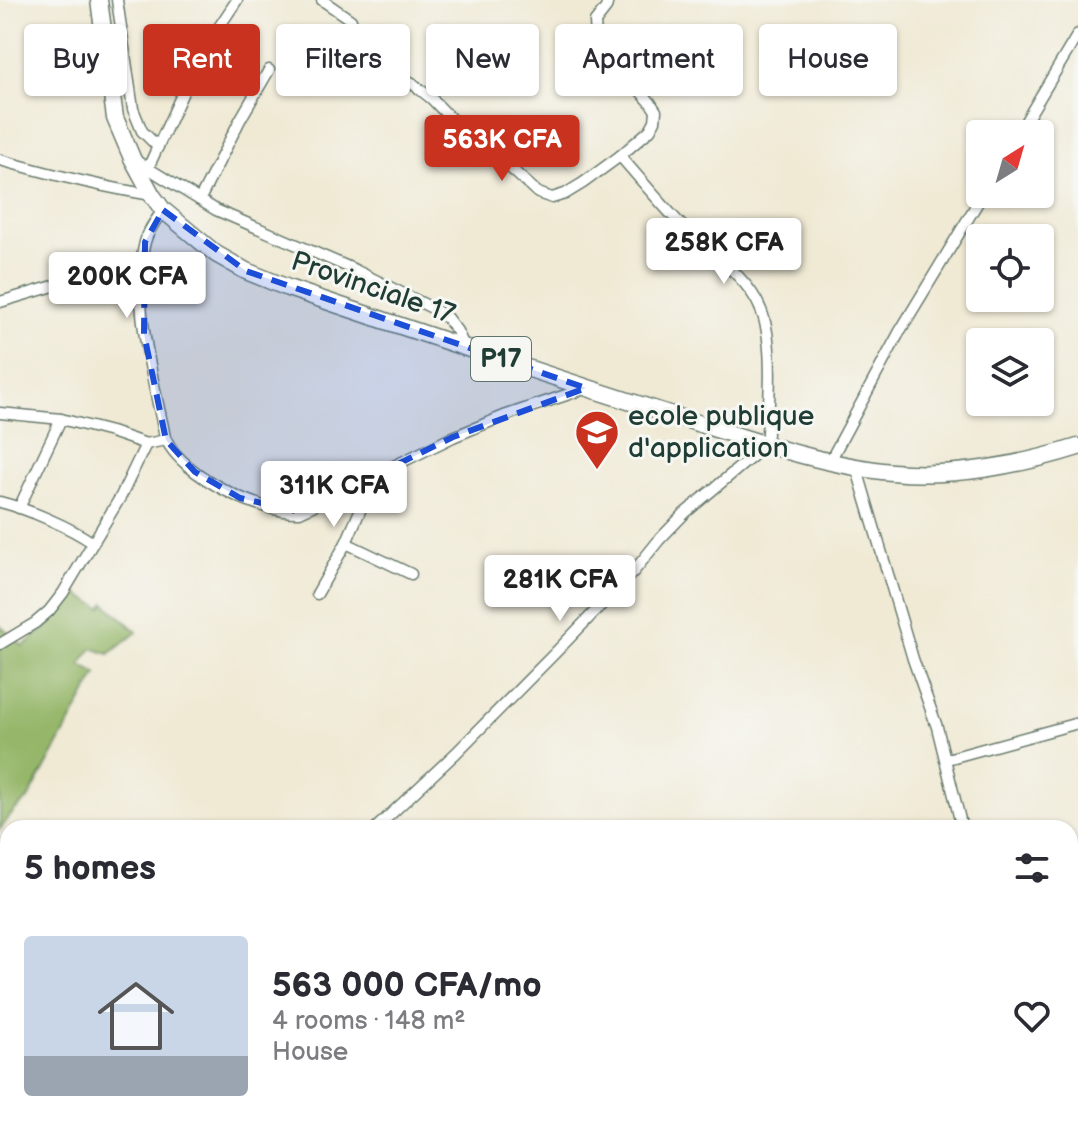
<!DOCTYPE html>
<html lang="en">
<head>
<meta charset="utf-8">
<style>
	body { margin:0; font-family:"Balsamiq Sans",sans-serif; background:#f7f7f7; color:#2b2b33; height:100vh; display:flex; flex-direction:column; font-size:30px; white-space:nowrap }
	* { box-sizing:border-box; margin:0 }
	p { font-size:26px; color:#7c7c81 }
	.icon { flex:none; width:44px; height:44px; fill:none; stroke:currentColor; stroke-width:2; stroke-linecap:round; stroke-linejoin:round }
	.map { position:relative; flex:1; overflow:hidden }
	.panel { position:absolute; left:0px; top:820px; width:1078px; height:314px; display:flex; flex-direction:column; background:#fff; border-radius:24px 24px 0 0; box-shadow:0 2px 6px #0004 }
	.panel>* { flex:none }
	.banner { position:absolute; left:24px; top:24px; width:1030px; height:72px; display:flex; gap:16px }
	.needle { width:52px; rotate:37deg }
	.controls { position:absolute; left:966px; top:120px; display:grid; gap:16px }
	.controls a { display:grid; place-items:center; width:88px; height:88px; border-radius:8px; background:#fff; box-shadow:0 2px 6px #0004; font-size:40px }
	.price { position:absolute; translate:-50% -68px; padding:0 18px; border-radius:8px; background:#fff; color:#222; font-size:26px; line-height:52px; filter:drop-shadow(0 2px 4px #0008) }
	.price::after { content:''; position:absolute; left:50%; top:48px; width:24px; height:18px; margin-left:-12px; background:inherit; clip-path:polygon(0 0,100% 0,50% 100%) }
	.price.current { background:#c8321e; color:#fff }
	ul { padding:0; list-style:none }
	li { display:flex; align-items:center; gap:24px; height:200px; padding:0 24px }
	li+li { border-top:2px solid #e1e1e2 }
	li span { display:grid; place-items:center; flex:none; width:224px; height:160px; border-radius:8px; color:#555 }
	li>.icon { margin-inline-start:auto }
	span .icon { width:96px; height:96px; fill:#fffc; stroke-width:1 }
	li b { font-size:34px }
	h2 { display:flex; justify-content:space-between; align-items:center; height:96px; padding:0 24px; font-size:34px }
	.chip { padding:0 28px; border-radius:8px; background:#fff; box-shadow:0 2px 6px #0004; font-size:28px; line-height:72px }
	.chip.current { background:#c8321e; color:#fff }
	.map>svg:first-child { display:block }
	.forest { fill:#96b76b; stroke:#5a7a50; stroke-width:2 }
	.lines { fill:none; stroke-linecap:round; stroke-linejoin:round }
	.minor-casing { stroke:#687a6c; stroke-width:13 }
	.primary-casing { stroke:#687a6c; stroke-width:19 }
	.minor { stroke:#fff; stroke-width:10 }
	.primary { stroke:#fff; stroke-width:16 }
	.marked { fill:#1d4ed8; fill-opacity:0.2; stroke:#1d4ed8; stroke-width:6; stroke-dasharray:16 10; stroke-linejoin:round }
	.labels { text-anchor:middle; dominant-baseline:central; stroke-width:6; stroke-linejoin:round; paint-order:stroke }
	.shield { fill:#f6f6f2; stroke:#60746d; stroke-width:2 }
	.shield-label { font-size:26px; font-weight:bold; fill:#1f3d34 }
	.street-label { font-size:28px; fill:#1f3d34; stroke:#f6f6f2 }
	.poi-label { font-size:28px; fill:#1f3d34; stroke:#f6f6f2; text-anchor:start }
</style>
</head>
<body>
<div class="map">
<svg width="1078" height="1133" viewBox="0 0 1078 1133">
	<rect width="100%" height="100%" fill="#f6f6f2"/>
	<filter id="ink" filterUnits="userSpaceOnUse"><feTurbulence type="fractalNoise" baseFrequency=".0125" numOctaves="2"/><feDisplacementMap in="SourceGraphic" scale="16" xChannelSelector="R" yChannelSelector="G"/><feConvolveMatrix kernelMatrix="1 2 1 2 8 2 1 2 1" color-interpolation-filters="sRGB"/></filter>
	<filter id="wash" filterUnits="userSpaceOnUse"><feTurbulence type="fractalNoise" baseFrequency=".006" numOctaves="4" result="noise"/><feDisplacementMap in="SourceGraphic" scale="32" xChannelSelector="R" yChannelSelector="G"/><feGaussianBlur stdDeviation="1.8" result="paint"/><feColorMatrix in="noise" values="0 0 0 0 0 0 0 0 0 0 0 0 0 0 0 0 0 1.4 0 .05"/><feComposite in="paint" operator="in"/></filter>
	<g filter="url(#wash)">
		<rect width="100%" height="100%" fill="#f0ead5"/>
		<polygon class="forest" points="75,593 102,608 105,603 137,632 109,654 92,648 81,665 97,674 28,799 15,810 0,829 0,626 23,646 48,626"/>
	</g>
	<g filter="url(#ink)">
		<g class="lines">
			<g class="minor-casing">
				<g id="minor">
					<polyline points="117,0 133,109 142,131 158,147"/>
					<polyline points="322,0 351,20"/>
					<polyline points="392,72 412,83 432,99 456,124 505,163 538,193 552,198 565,194 583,183 620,156 650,130 655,121 656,111 650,102 606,53 596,38 595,22 606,8 608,0"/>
					<polyline points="1018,134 1078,34"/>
					<polyline points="133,159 216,210 353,269 432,308 447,318 457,331 464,346"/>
					<path d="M0 160C50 174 100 187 152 195"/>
					<polyline points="148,168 195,66 205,48 237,0"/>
					<polyline points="200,199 240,120 269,70"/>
					<path d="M163 210C156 220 148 230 145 242 131 294 152 375 163 427 164 431 164 436 166 439 182 476 262 514 300 512L453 437 504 416 584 389"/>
					<polyline points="0,302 57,285 142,293"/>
					<polyline points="0,413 61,419 111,432 146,444 166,440"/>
					<polyline points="830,461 900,331 983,194"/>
					<polyline points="856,466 913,659 937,727 962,828"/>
					<path d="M0 502C28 509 70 527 93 543"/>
					<polyline points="19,508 61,419"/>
					<polyline points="346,543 411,574"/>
					<polyline points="317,594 346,543 375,476"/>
					<polyline points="0,644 35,623 49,611 63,593 121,496 146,444"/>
					<polyline points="947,759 1078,723"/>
					<path d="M376 828 456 753 555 653 634 571 659 540 685 513 766 445C769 408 775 343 761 310 748 277 715 257 690 234 665 209 643 182 620 156"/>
					<polyline points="1070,949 1078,951"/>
					<polyline points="143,1126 146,1133"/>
					<polyline points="188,1126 189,1127"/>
					<polyline points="637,1126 641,1133"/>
					<polyline points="42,1133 51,1126"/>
					<polyline points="557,1133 565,1126"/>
					<polyline points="848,1133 850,1126"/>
				</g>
			</g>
			<g class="primary-casing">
				<path id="primary" d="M99 0 115 118 132 158 152 195 163 210 216 254 246 271 288 288C415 331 542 374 669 414 740 436 818 465 892 472 952 478 1021 465 1078 447"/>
			</g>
			<use href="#minor" class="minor"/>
			<use href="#primary" class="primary"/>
		</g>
	</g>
	<path class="marked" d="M163 210 246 271 586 388 453 437 300 512 240 498 195 472 166 440 144 334 145 242Z"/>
	<defs>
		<g id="school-pin" transform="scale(2.3)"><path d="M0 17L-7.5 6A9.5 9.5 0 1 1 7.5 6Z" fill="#c8321e" stroke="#f6f6f2"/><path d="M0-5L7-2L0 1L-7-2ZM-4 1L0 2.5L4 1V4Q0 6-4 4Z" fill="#fff"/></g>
	</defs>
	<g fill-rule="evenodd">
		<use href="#school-pin" x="597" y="432"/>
	</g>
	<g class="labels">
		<rect class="shield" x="471" y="337" width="60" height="44" rx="6"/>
		<g class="shield-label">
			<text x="501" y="359">P17</text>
		</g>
		<g class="street-label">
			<text transform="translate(373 288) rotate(19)">Provinciale 17</text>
		</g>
		<g class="poi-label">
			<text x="628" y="416">ecole publique<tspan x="628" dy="32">d'application</tspan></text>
		</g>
	</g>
</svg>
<div class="controls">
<a><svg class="needle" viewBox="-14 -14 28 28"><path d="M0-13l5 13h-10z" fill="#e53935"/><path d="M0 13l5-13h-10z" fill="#7c7c81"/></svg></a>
<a><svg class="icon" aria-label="locate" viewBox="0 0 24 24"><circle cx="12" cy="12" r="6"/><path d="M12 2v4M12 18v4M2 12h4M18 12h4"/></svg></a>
<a><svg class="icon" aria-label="layers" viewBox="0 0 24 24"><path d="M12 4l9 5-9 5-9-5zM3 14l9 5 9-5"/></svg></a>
</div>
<b class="price current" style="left:502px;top:183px">563K CFA</b>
<b class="price" style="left:724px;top:286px">258K CFA</b>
<b class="price" style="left:127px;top:320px">200K CFA</b>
<b class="price" style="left:334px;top:529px">311K CFA</b>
<b class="price" style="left:560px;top:623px">281K CFA</b>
<div class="banner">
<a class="chip">Buy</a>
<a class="chip current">Rent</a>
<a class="chip">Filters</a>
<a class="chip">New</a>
<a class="chip">Apartment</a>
<a class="chip">House</a>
</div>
<section class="panel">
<h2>5 homes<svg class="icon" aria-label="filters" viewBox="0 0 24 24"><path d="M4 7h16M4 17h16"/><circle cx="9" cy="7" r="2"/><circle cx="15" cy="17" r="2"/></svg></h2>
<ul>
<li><span style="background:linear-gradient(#c9d6e8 75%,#9aa5b1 0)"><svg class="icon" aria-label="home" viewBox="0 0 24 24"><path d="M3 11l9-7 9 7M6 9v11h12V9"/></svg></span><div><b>563 000 CFA/mo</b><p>4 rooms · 148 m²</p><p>House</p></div><svg class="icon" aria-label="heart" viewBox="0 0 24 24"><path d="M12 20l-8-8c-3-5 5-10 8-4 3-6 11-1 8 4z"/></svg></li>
</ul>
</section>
</div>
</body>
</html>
